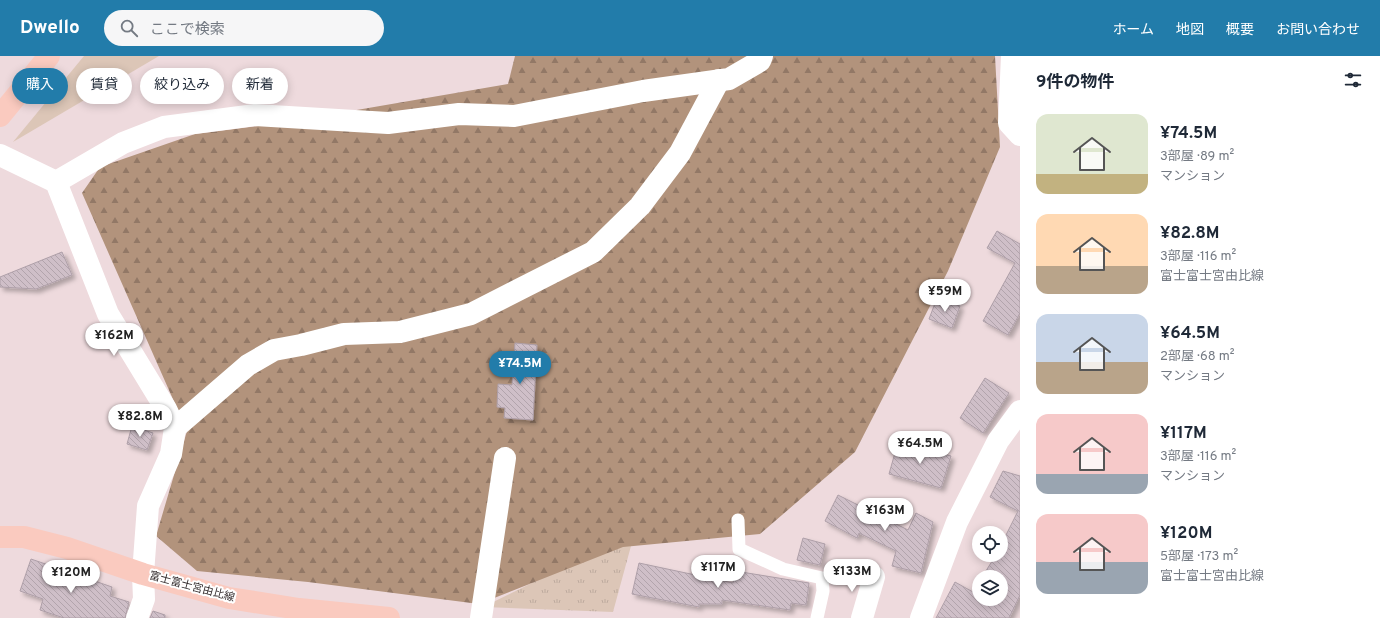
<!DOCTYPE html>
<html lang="ja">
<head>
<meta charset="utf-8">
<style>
	body { margin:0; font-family:Overpass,"Noto Sans JP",sans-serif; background:#f6f6f7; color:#1f2937; height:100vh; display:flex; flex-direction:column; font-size:15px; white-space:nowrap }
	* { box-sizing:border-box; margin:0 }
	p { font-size:13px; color:#747a83 }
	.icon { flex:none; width:22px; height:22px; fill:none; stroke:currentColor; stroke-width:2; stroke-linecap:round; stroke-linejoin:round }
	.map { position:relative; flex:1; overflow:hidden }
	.drawer { display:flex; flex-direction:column; background:#fff; width:360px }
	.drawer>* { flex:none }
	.top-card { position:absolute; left:12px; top:12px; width:380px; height:36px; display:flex; gap:8px }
	.tools { position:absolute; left:972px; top:470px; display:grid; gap:8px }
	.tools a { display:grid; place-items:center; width:36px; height:36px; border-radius:50%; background:#fff; box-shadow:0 2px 10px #0003; font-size:20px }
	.price { position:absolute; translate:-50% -34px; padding:0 9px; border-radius:14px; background:#fff; color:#222; font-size:13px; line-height:26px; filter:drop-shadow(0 1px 2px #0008) }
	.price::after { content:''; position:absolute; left:50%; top:24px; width:12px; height:9px; margin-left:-6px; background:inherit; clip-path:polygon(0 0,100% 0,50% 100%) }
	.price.active { background:#227caa; color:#fff }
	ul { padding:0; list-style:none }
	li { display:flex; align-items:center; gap:12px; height:100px; padding:0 16px }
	li span { display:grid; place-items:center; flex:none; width:112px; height:80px; border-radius:12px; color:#555 }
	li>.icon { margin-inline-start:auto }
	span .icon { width:48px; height:48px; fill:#fffc; stroke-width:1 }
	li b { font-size:17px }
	h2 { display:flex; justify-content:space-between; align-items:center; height:48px; padding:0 16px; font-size:17px }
	.tag { padding:0 14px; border-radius:18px; background:#fff; box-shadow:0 2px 10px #0003; font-size:14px; line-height:36px }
	.tag.active { background:#227caa; color:#fff }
	header { display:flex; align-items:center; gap:24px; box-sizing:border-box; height:56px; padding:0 20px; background:#227caa; color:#fff }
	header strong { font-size:19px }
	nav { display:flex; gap:22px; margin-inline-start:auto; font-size:14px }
	.search { width:280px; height:36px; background:#f6f6f7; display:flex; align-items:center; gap:10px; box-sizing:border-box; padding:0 14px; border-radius:22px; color:#747a83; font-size:15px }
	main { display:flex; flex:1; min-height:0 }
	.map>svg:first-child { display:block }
	.grass { fill:url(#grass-tufts) }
	.forest { fill:url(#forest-firs) }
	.green { fill:#dcc6b7 }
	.building { fill:url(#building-back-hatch); stroke:#ae9fa8; filter:url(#shadow) }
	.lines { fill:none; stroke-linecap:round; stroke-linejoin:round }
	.service { stroke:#fff; stroke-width:13 }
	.minor { stroke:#fff; stroke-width:22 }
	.primary { stroke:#facabf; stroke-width:22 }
	.labels { text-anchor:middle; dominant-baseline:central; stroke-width:4; stroke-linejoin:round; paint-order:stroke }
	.street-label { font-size:11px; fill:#342d2e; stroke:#fff }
</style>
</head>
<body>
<header>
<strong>Dwello</strong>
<div class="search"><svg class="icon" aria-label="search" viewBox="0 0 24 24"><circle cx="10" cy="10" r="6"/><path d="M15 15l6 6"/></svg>ここで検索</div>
<nav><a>ホーム</a><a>地図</a><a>概要</a><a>お問い合わせ</a></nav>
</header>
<main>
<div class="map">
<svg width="1020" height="562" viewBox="0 0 1020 562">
	<defs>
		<pattern id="grass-tufts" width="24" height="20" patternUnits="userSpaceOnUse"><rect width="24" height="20" fill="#dcc6b7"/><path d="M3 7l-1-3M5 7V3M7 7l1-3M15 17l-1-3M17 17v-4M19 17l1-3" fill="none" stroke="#bdaa9e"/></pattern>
		<pattern id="forest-firs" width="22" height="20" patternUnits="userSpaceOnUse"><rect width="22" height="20" fill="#b2937c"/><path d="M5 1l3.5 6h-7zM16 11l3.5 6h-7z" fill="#927866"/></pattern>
		<pattern id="building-back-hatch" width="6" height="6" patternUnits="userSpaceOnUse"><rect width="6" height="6" fill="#cfbfc8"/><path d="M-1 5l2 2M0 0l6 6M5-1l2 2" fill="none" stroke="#b2a4ac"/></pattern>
		<filter id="shadow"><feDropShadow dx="3.5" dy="3.5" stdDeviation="2" flood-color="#0004"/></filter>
	</defs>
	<rect width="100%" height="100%" fill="#eedadd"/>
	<polygon class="grass" points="607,490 631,490 613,556 483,551"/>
	<polygon class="forest" points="515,0 995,0 1000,91 948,215 855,396 760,478 623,491 479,548 308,526 197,515 156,480 187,375 82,137 100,111 195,78 281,67 508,28"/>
	<polygon class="green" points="84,0 159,0 13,86"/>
	<g class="building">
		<polygon points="997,175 1020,188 1020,257 1008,279 983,265 1015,207 987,192"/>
		<polygon points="62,196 72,219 36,233 0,231 0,221"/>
		<polygon points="937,242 960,250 952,272 929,263"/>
		<polygon points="515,287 537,289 533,364 504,362 505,352 497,351 498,328 512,329"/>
		<polygon points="985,322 1009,337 983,377 960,362"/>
		<polygon points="132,370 153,377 147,394 127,388"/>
		<polygon points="898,386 951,400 941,432 889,418"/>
		<polygon points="1003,415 1020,420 1020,539 1009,562 936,562 955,526 973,536 979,526 979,543 1001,543 1001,521 982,521 996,499 1001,499 1001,489 1018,455 990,441"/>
		<polygon points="838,439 908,474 916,457 933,466 921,517 892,510 896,495 859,477 857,482 825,465"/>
		<polygon points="803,482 825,488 820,509 797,504"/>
		<polygon points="31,503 112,531 110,540 129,546 125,562 64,562 40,554 43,543 20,535"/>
		<polygon points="639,507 733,527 735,515 809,527 806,549 791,547 790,554 722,544 722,548 699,548 699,551 632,538"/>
		<polygon points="153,555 165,559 165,562 150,562"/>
	</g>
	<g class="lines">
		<polyline class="service" points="738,464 739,493 783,513 822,522 823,535 817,562"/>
		<g class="minor">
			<polyline points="1012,0 1009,67 1020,79"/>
			<polyline points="0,99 56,126 108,258 166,353 175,372 171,398 148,450 143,518 144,543 137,562"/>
			<polyline points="56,126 123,87 164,71 255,59 388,67 459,58 514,60 643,35 729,23 760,5 762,0"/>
			<polyline points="175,372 248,309 274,294 301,289 344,278 400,276 471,258 593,196 640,150 680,97 719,24"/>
			<polyline points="481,562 505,402"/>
			<polyline points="862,562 874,521"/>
			<polyline points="921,562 957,466 998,385 1020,355"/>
		</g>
		<g class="primary">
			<polyline points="0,60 49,0"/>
			<polyline points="0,481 24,481 67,492 143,518 229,542 299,553 389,562"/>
		</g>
	</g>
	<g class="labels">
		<g class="street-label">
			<text transform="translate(192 531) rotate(15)">富士富士宮由比線</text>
		</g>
	</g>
</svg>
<div class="tools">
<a><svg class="icon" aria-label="locate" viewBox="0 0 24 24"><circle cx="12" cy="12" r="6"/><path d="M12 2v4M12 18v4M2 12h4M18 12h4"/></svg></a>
<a><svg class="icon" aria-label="layers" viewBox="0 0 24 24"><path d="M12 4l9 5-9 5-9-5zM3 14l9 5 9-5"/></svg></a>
</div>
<b class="price" style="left:945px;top:257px">¥59M</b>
<b class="price" style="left:114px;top:301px">¥162M</b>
<b class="price active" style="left:520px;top:329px">¥74.5M</b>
<b class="price" style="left:140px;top:382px">¥82.8M</b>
<b class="price" style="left:920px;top:409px">¥64.5M</b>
<b class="price" style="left:885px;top:476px">¥163M</b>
<b class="price" style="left:718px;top:533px">¥117M</b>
<b class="price" style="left:852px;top:537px">¥133M</b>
<b class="price" style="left:71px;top:538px">¥120M</b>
<div class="top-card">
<a class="tag active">購入</a>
<a class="tag">賃貸</a>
<a class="tag">絞り込み</a>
<a class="tag">新着</a>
</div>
</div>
<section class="drawer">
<h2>9件の物件<svg class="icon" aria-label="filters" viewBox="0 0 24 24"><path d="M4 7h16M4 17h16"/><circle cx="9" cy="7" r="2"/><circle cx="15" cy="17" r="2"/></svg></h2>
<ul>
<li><span style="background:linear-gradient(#dfe7d0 75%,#c2b280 0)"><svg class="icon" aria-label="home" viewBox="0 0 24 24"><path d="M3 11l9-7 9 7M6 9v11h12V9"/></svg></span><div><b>¥74.5M</b><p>3部屋 · 89 m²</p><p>マンション</p></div></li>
<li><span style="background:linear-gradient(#ffd9b3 65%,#b9a48a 0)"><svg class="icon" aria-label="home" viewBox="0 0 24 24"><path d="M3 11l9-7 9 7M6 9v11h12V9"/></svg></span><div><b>¥82.8M</b><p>3部屋 · 116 m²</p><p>富士富士宮由比線</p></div></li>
<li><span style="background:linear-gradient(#c9d6e8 60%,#b9a48a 0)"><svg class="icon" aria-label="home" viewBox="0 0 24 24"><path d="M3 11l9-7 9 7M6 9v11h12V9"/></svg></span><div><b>¥64.5M</b><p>2部屋 · 68 m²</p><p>マンション</p></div></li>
<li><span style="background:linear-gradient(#f6c9c9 75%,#9aa5b1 0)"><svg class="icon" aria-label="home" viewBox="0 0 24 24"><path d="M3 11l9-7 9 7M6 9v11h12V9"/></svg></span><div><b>¥117M</b><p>3部屋 · 116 m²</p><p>マンション</p></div></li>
<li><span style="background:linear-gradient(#f6c9c9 60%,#9aa5b1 0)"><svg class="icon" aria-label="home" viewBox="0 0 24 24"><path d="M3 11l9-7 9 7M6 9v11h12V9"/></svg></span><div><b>¥120M</b><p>5部屋 · 173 m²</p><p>富士富士宮由比線</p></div></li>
</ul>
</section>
</main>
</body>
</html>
